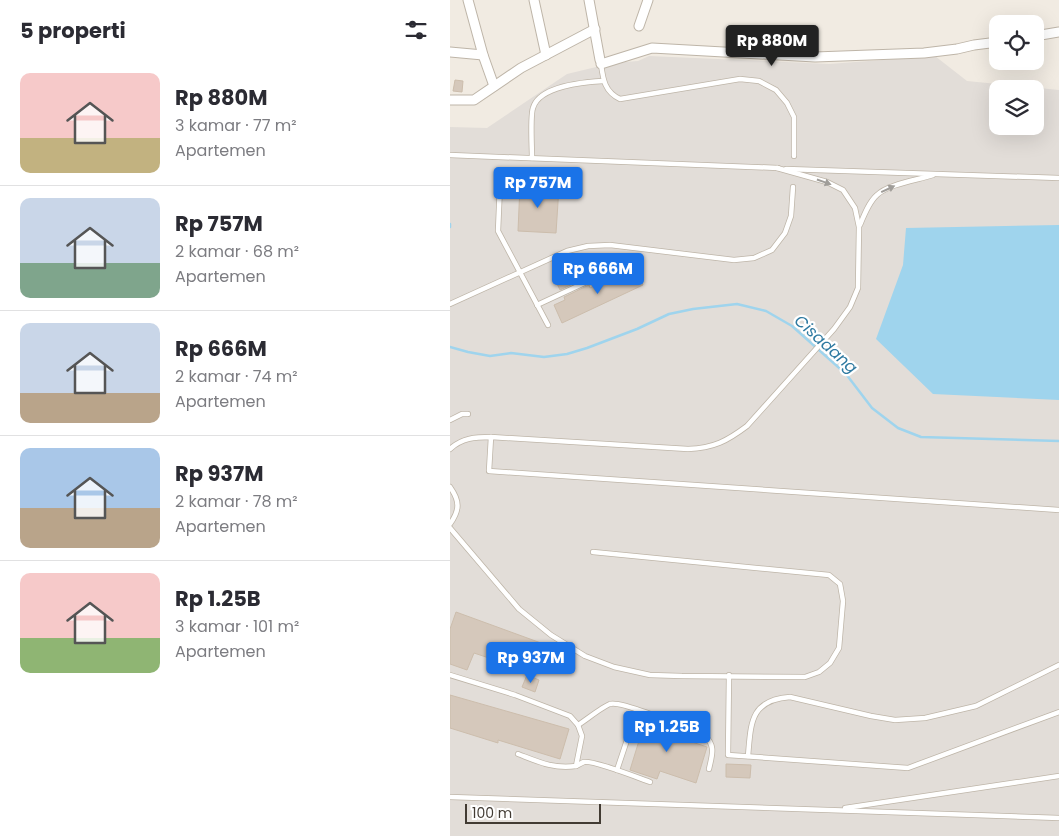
<!DOCTYPE html>
<html lang="id">
<head>
<meta charset="utf-8">
<style>
	body { margin:0; font-family:Poppins,sans-serif; background:#f2f2f3; color:#2b2b33; height:100vh; display:flex; flex-direction:column; font-size:19px; white-space:nowrap }
	* { box-sizing:border-box; margin:0 }
	p { font-size:16px; color:#7c7c81 }
	.icon { flex:none; width:28px; height:28px; fill:none; stroke:currentColor; stroke-width:2; stroke-linecap:round; stroke-linejoin:round }
	.map { position:relative; flex:1; overflow:hidden }
	.drawer { display:flex; flex-direction:column; background:#fff; width:450px }
	.drawer>* { flex:none }
	.tools { position:absolute; left:539px; top:15px; display:grid; gap:10px }
	.tools a { display:grid; place-items:center; width:55px; height:55px; border-radius:10px; background:#fff; box-shadow:0 5px 20px #0002; font-size:25px }
	.scale { position:absolute; left:15px; bottom:12px; width:136px; box-sizing:border-box; padding-left:5px; border:2px solid #423b33; border-top:0; font-size:14px; line-height:18px; white-space:nowrap; color:#423b33; -webkit-text-stroke:4px #fff; paint-order:stroke }
	.price { position:absolute; translate:-50% -42px; padding:0 11px; border-radius:5px; background:#1a73e8; color:#fff; font-size:16px; line-height:32px; filter:drop-shadow(0 1px 2px #0008) }
	.price::after { content:''; position:absolute; left:50%; top:30px; width:15px; height:11px; margin-left:-8px; background:inherit; clip-path:polygon(0 0,100% 0,50% 100%) }
	.price.current { background:#222; color:#fff }
	ul { padding:0; list-style:none }
	li { display:flex; align-items:center; gap:15px; height:125px; padding:0 20px }
	li+li { border-top:1px solid #e1e1e2 }
	li span { display:grid; place-items:center; flex:none; width:140px; height:100px; border-radius:10px; color:#555 }
	li>.icon { margin-inline-start:auto }
	span .icon { width:60px; height:60px; fill:#fffc; stroke-width:1 }
	li b { font-size:21px }
	h2 { display:flex; justify-content:space-between; align-items:center; height:60px; padding:0 20px; font-size:21px }
	main { display:flex; flex:1; min-height:0 }
	.map>svg:first-child { display:block }
	.industrial { fill:#e2ddd8; fill-rule:evenodd }
	.water { fill:#9fd4ed }
	.lines { fill:none; stroke-linecap:round; stroke-linejoin:round }
	.stream { stroke:#9fd4ed; stroke-width:2.5 }
	.building { fill:#d5c8bb; stroke:#ccbdac }
	.lane-casing { stroke:#beb5a8; stroke-width:6 }
	.street-casing { stroke:#beb5a8; stroke-width:11 }
	.lane { stroke:#fff; stroke-width:4.5 }
	.street { stroke:#fff; stroke-width:9 }
	.oneway { fill:#a09d99 }
	.labels { text-anchor:middle; dominant-baseline:central; stroke-width:4.5; stroke-linejoin:round; paint-order:stroke }
	.water-label { font-size:16px; font-style:italic; fill:#2f7aa1; stroke:#fff }
</style>
</head>
<body>
<main>
<section class="drawer">
<h2>5 properti<svg class="icon" aria-label="filters" viewBox="0 0 24 24"><path d="M4 7h16M4 17h16"/><circle cx="9" cy="7" r="2"/><circle cx="15" cy="17" r="2"/></svg></h2>
<ul>
<li><span style="background:linear-gradient(#f6c9c9 65%,#c2b280 0)"><svg class="icon" aria-label="home" viewBox="0 0 24 24"><path d="M3 11l9-7 9 7M6 9v11h12V9"/></svg></span><div><b>Rp 880M</b><p>3 kamar · 77 m²</p><p>Apartemen</p></div></li>
<li><span style="background:linear-gradient(#c9d6e8 65%,#7fa58c 0)"><svg class="icon" aria-label="home" viewBox="0 0 24 24"><path d="M3 11l9-7 9 7M6 9v11h12V9"/></svg></span><div><b>Rp 757M</b><p>2 kamar · 68 m²</p><p>Apartemen</p></div></li>
<li><span style="background:linear-gradient(#c9d6e8 70%,#b9a48a 0)"><svg class="icon" aria-label="home" viewBox="0 0 24 24"><path d="M3 11l9-7 9 7M6 9v11h12V9"/></svg></span><div><b>Rp 666M</b><p>2 kamar · 74 m²</p><p>Apartemen</p></div></li>
<li><span style="background:linear-gradient(#a9c7e8 60%,#b9a48a 0)"><svg class="icon" aria-label="home" viewBox="0 0 24 24"><path d="M3 11l9-7 9 7M6 9v11h12V9"/></svg></span><div><b>Rp 937M</b><p>2 kamar · 78 m²</p><p>Apartemen</p></div></li>
<li><span style="background:linear-gradient(#f6c9c9 65%,#8fb573 0)"><svg class="icon" aria-label="home" viewBox="0 0 24 24"><path d="M3 11l9-7 9 7M6 9v11h12V9"/></svg></span><div><b>Rp 1.25B</b><p>3 kamar · 101 m²</p><p>Apartemen</p></div></li>
</ul>
</section>
<div class="map">
<svg width="609" height="836" viewBox="0 0 609 836">
	<rect width="100%" height="100%" fill="#f1ebe2"/>
	<path class="industrial" d="M199 56 379 64 485 56 517 81 609 90V836H0V127L37 128 117 74 163 63 188 61ZM548 89H585V126H548Z"/>
	<polygon class="water" points="609,225 609,400 483,394 426,339 453,265 456,228"/>
	<g class="lines">
		<g class="stream">
			<polyline points="0,224 0,227"/>
			<polyline points="0,347 18,352 40,356 61,353 94,357 117,354 137,348 187,329 219,314 243,309 287,304 316,311 342,326 396,374 422,408 448,428 471,437 609,441"/>
		</g>
	</g>
	<g class="building">
		<polygon points="5,80 13,81 12,92 3,91"/>
		<polygon points="70,185 109,187 106,233 68,231"/>
		<polygon points="128,263 135,278 110,290 103,275"/>
		<polygon points="185,267 193,285 112,323 104,305 115,300 114,297 139,285 140,288"/>
		<polygon points="6,612 91,643 81,672 24,653 17,670 0,664 0,629"/>
		<polygon points="77,675 89,680 85,692 72,687"/>
		<polygon points="0,695 119,729 110,759 48,740 48,743 0,728"/>
		<polygon points="196,718 224,727 221,735 257,747 246,783 210,771 207,779 180,770"/>
		<polygon points="276,764 301,765 300,778 276,777"/>
	</g>
	<g class="lines">
		<g class="lane-casing">
			<g id="lane">
				<path d="M151 64C153 80 155 92 170 99L290 79 309 81 326 90 337 103 344 117V156"/>
				<polyline points="0,155 328,168"/>
				<path d="M82 158C82 148 80 116 83 108 89 86 135 82 153 81"/>
				<polyline points="336,169 609,178"/>
				<polyline points="50,185 48,231 98,325"/>
				<path d="M410 225C414 215 419 202 427 195 438 184 468 180 483 175"/>
				<polyline points="0,304 117,251 138,246 160,245 284,260 304,258 322,250 335,233 341,216 343,187"/>
				<polyline points="87,305 171,266"/>
				<polyline points="0,420 12,414 18,414"/>
				<polyline points="41,437 39,471 609,510"/>
				<path d="M0 449C12 438 25 437 41 437L238 449C264 448 277 441 297 426L384 329 400 307 408 288 409 227 405 208 393 190 377 182 327 168"/>
				<path d="M0 487C10 501 10 510 0 524"/>
				<polyline points="0,528 69,609 101,635 135,656 164,667 200,675 232,676 355,677 369,672 380,663 389,648 393,601 390,584 379,575 143,552"/>
				<path d="M0 675 65 695 120 716 128 725 132 736 126 766C103 769 89 762 68 754"/>
				<polyline points="279,675 278,755 458,768 609,712"/>
				<path d="M128 725C136 720 152 707 160 704 172 700 240 730 255 736 266 746 262 755 259 769"/>
				<path d="M298 756C301 723 300 700 340 697L421 716 445 720 475 718 526 706 609 665"/>
				<path d="M126 766C129 765 131 763 134 762 143 760 189 778 200 782"/>
				<polyline points="167,770 187,710"/>
				<polyline points="0,797 609,818"/>
				<polyline points="395,808 609,776"/>
			</g>
		</g>
		<g class="street-casing">
			<g id="street">
				<polyline points="18,0 33,55 44,86"/>
				<polyline points="84,0 96,55"/>
				<polyline points="139,0 150,60"/>
				<polyline points="189,26 198,0"/>
				<polyline points="585,36 609,32"/>
				<polyline points="0,52 33,55"/>
				<polyline points="151,64 202,48 365,57 474,53 507,49 524,45 548,42"/>
				<polyline points="0,100 24,100 71,68 145,29"/>
			</g>
		</g>
		<use href="#lane" class="lane"/>
		<use href="#street" class="street"/>
	</g>
	<defs><path id="oneway-solid" d="M-6-.8H1V-3.2L6.5 0L1 3.2V.8H-6Z" transform="scale(1.25)"/></defs>
	<g class="oneway">
		<use href="#oneway-solid" transform="translate(374 182) rotate(19)"/>
		<use href="#oneway-solid" transform="translate(438 189) rotate(-25)"/>
	</g>
	<g class="labels">
		<g class="water-label">
			<text transform="translate(376 344) rotate(42)">Cisadang</text>
		</g>
	</g>
</svg>
<div class="tools">
<a><svg class="icon" aria-label="locate" viewBox="0 0 24 24"><circle cx="12" cy="12" r="6"/><path d="M12 2v4M12 18v4M2 12h4M18 12h4"/></svg></a>
<a><svg class="icon" aria-label="layers" viewBox="0 0 24 24"><path d="M12 4l9 5-9 5-9-5zM3 14l9 5 9-5"/></svg></a>
</div>
<div class="scale">100 m</div>
<b class="price current" style="left:322px;top:67px">Rp 880M</b>
<b class="price" style="left:88px;top:209px">Rp 757M</b>
<b class="price" style="left:148px;top:295px">Rp 666M</b>
<b class="price" style="left:81px;top:684px">Rp 937M</b>
<b class="price" style="left:217px;top:753px">Rp 1.25B</b>
</div>
</main>
</body>
</html>
